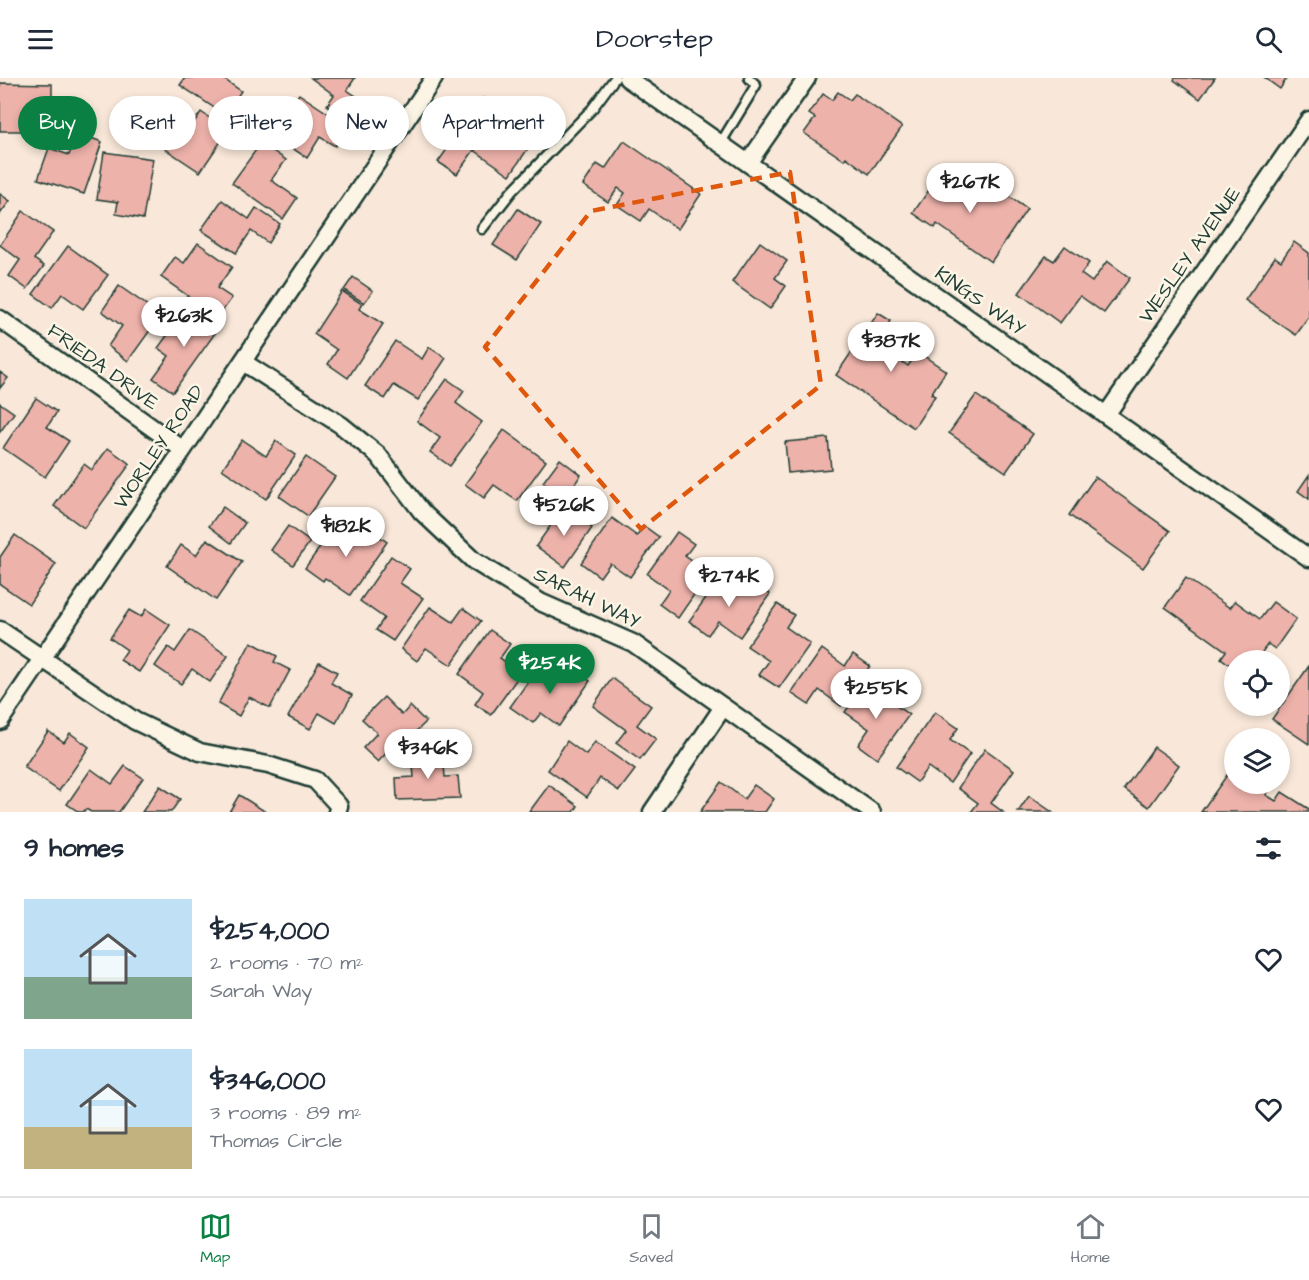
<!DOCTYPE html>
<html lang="en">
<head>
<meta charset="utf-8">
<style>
	body { margin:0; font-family:"Architects Daughter",sans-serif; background:#f2f2f3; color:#1f2937; height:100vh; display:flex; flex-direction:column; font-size:22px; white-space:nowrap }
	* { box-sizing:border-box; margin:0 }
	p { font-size:20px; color:#747a83 }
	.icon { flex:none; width:33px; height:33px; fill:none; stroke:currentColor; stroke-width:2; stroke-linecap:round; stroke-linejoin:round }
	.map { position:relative; height:734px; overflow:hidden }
	.side { display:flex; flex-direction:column; background:#fff; flex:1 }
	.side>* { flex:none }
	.banner { position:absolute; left:18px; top:18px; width:600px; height:54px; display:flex; gap:12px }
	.buttons { position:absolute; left:1224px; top:572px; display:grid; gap:12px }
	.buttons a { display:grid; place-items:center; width:66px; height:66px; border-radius:50%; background:#fff; box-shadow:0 3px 9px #0003; font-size:30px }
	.price { position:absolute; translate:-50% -51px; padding:0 14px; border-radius:21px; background:#fff; color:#222; font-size:20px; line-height:39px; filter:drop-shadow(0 2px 3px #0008) }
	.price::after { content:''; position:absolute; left:50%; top:36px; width:18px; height:14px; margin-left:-9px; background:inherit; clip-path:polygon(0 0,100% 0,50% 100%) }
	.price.active { background:#0b8043; color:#fff }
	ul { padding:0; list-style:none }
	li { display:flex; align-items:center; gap:18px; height:150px; padding:0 24px }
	li span { display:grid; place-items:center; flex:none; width:168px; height:120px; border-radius:0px; color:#555 }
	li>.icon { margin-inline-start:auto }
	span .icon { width:72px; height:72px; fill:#fffc; stroke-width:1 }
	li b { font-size:26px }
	h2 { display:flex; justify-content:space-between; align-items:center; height:72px; padding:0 24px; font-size:26px }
	.pill { padding:0 21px; border-radius:27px; background:#fff; box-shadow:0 3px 9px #0003; font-size:21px; line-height:54px }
	.pill.active { background:#0b8043; color:#fff }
	header { display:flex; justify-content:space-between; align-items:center; height:78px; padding:0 24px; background:#fff; font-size:27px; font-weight:600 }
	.dock { display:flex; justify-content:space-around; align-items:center; height:84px; border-top:2px solid #e0e1e3; background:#fff; font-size:16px; color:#747a83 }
	.dock a { display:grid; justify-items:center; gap:3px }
	.dock .active { color:#0b8043 }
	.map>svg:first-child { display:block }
	.building { fill:#edb2aa; stroke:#1f3d34; stroke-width:1.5 }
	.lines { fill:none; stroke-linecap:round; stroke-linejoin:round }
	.service-casing { stroke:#1f3d34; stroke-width:13 }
	.minor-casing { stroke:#1f3d34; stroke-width:21 }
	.service { stroke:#fcf5e5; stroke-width:8 }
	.minor { stroke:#fcf5e5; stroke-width:16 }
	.marked { fill:none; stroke:#de580e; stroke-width:4.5; stroke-dasharray:12 8; stroke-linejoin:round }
	.labels { text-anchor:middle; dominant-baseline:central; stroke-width:5; stroke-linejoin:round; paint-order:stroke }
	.street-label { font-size:20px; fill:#1f3d34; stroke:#fcf5e5 }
</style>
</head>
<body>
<header><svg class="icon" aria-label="menu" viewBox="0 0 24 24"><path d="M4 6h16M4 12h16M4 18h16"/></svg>Doorstep<svg class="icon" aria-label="search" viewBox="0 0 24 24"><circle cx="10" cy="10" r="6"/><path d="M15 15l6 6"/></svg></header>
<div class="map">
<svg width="1309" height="734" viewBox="0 0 1309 734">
	<rect width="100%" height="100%" fill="#f9e8d9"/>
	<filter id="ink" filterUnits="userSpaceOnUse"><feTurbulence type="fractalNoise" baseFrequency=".0167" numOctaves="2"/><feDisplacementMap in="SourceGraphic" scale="12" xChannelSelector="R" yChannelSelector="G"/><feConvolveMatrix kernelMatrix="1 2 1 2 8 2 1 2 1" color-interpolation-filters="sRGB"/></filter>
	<g filter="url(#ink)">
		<g class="building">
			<polygon points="185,0 222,0 241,13 225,37 180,7"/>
			<polygon points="311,0 355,0 347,12 365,24 351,44 327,27 334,17"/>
			<polygon points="1175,0 1215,0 1200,21 1174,2"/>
			<polygon points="1265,0 1287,0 1280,11"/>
			<polygon points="0,5 52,6 52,27 42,27 42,53 0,53"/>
			<polygon points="838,14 850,22 855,16 902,49 869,96 846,79 844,82 804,55 815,40 809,36 823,16 832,22"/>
			<polygon points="299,16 347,48 335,68 320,59 307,80 272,57"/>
			<polygon points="483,20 509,39 517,28 544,47 510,97 474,72 457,96 438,84"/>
			<polygon points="201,34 228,53 200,94 155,64 169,44 187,55"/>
			<polygon points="77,55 102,64 84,116 38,101 49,70 69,77"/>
			<polygon points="624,63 701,116 678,151 649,131 641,143 617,127 625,115 618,110 608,124 583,107 597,86 605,91"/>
			<polygon points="261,65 286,82 271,102 297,120 283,141 232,105"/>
			<polygon points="104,74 153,81 143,141 116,136 118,124 97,121"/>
			<polygon points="945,89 996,124 1002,114 1027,131 991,184 937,146 935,150 913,135"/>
			<polygon points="0,116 10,123 0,136"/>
			<polygon points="222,122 249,141 256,130 280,146 268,165 251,153 236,175 201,152"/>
			<polygon points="518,131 541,146 517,182 493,167"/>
			<polygon points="23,133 53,154 34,181 44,188 27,211 9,198 20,182 0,167"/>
			<polygon points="760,164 787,183 775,200 786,208 770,231 732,204"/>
			<polygon points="1294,164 1309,175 1309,239 1296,257 1245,222 1275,179 1281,183"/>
			<polygon points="198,165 232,189 217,210 232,220 218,239 161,199 175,179 184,185"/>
			<polygon points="68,168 108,197 83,231 62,216 52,230 33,216"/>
			<polygon points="1065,168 1089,185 1081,196 1092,204 1107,183 1130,200 1104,235 1080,218 1060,245 1019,215 1046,178 1054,183"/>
			<polygon points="353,199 373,213 364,225 344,212"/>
			<polygon points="119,208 161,237 128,283 108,268 122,248 102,233"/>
			<polygon points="342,213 362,226 359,231 383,246 348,300 328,286 337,272 314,256"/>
			<polygon points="188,229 218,251 173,314 153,300 169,278 158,270"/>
			<polygon points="878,235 891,243 886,251 907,265 897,280 908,288 918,274 946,293 931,316 935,318 914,350 836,297"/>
			<polygon points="395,263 422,281 429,269 446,280 418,322 394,307 385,321 365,308"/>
			<polygon points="0,294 8,300 0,310"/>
			<polygon points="447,301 464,313 456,325 482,344 450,388 430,374 440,360 417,343"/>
			<polygon points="976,317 1033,356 1006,394 949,355"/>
			<polygon points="36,320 57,334 47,349 69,363 45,399 3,370"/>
			<polygon points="0,325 14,335 0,354"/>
			<polygon points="504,352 546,383 517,423 494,407 484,420 465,406"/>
			<polygon points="828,360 831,391 788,395 785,364"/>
			<polygon points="242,362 266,378 276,363 296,377 266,421 222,391"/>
			<polygon points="108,370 130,386 84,450 54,428 84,386 92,392"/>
			<polygon points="306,379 335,399 308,438 279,418"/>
			<polygon points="560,381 581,397 565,420 543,404"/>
			<polygon points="1309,397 1309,421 1298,413"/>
			<polygon points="1095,399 1170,453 1143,490 1069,437"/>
			<polygon points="223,429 245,445 231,465 209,448"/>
			<polygon points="563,430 592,450 565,489 536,468"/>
			<polygon points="612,440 637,458 644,448 659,459 630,499 610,485 600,499 581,485"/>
			<polygon points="288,448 310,464 293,487 271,472"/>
			<polygon points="335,448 357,464 367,450 387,464 350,517 325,500 323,503 305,490"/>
			<polygon points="677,454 694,466 685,478 709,495 678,540 659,526 669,512 647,496"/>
			<polygon points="15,457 56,486 29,526 0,506 0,479"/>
			<polygon points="207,461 242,484 216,522 167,488 181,467 196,477"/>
			<polygon points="391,478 410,491 400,505 423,520 393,563 376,552 384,540 360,523"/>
			<polygon points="721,499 745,516 754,504 770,516 740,559 718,543 708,557 689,543"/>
			<polygon points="1186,500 1230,530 1235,523 1260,541 1273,524 1296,541 1275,571 1268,566 1256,582 1234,582 1234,590 1221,580 1226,573 1165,529"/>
			<polygon points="777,526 794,537 786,549 810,566 779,610 759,597 769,583 747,568"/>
			<polygon points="430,529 453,544 463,530 481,543 451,587 426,570 417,583 401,571"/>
			<polygon points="146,531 170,547 139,594 120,582 127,572 110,560 129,532 141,539"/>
			<polygon points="190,552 228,578 210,604 192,591 181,606 155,588 168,569 175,574"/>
			<polygon points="490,552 510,566 500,580 521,595 491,637 475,626 483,614 459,596"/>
			<polygon points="251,564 277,578 274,584 290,592 270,630 249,619 239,638 218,626"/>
			<polygon points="822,571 845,588 853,576 870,588 841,628 819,612 809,627 791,615"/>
			<polygon points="319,584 337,594 331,605 352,617 336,645 319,635 310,651 288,639"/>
			<polygon points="539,588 560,603 570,589 590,603 559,648 541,635 533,645 510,629"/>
			<polygon points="1309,588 1309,666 1272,641"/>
			<polygon points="612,600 651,628 637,647 656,661 640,682 616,665 626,652 593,628"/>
			<polygon points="866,606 909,637 877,681 858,667 869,651 845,634"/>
			<polygon points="384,619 402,637 410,628 426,644 403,666 399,662 378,684 363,670 377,655 362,641"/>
			<polygon points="935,634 958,650 950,662 970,676 950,705 928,689 917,704 896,689"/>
			<polygon points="48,653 64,664 70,655 89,669 59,713 24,689"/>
			<polygon points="567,663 586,677 595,664 635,692 619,713 600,700 587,719 548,692"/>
			<polygon points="1154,669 1179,687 1149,729 1124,711"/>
			<polygon points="985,671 1014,692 991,725 1003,734 971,734 978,725 958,710"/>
			<polygon points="443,675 445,699 458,698 460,720 397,722 396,700 414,699 412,677"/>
			<polygon points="1234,687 1234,705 1274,705 1266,717 1276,723 1282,714 1309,731 1309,734 1201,734"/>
			<polygon points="125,688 143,700 119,734 91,734 86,731 83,734 79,734 67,726 91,691 112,706"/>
			<polygon points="721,704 744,721 754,707 774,721 765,734 700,734"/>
			<polygon points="549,707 578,728 574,734 529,734"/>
			<polygon points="160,708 180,721 171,734 142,734"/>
			<polygon points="239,717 266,734 229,734"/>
			<polygon points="1029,718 1052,734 1018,734"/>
		</g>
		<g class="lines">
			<g class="service-casing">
				<g id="service">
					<polyline points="720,66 756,7 749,0"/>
					<polyline points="482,151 512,113 592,31 615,0"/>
				</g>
			</g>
			<g class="minor-casing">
				<g id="minor">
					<polyline points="627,0 1309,480"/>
					<polyline points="748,85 807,0"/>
					<polyline points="0,241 182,371"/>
					<polyline points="243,284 341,347 378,377 422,434 474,483 540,524 633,565 872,734"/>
					<polyline points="1106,337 1309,42"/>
					<polyline points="0,552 135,643 200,674 268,687 315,702 339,728 337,734"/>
					<polyline points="0,643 434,0"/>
					<polyline points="652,734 723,629"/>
				</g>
			</g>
			<use href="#service" class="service"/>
			<use href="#minor" class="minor"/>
		</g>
	</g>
	<path class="marked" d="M790 94 821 307 641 451 485 269 591 133Z"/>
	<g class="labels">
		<g class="street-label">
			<text transform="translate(1190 177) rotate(-55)">WESLEY AVENUE</text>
			<text transform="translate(980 223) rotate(35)">KINGS WAY</text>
			<text transform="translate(103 289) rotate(36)">FRIEDA DRIVE</text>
			<text transform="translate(159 369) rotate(-56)">WORLEY ROAD</text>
			<text transform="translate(587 520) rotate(26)">SARAH WAY</text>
		</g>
	</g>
</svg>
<div class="buttons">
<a><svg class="icon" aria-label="locate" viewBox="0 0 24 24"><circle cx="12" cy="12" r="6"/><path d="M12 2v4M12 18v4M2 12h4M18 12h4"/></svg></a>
<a><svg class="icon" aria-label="layers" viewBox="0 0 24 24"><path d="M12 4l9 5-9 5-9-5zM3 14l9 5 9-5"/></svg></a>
</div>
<b class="price" style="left:970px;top:136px">$267K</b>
<b class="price" style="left:184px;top:270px">$263K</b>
<b class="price" style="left:891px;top:295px">$387K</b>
<b class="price" style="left:564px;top:459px">$526K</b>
<b class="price" style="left:346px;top:480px">$182K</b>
<b class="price" style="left:729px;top:530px">$274K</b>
<b class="price active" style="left:550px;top:617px">$254K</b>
<b class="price" style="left:876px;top:642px">$255K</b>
<b class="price" style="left:428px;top:702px">$346K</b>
<div class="banner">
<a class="pill active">Buy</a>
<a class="pill">Rent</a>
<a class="pill">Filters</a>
<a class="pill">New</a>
<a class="pill">Apartment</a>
</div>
</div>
<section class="side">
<h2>9 homes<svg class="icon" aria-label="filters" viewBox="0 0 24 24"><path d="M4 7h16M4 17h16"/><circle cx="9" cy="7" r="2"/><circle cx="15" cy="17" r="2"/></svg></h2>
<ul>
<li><span style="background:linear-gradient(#bfe0f5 65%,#7fa58c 0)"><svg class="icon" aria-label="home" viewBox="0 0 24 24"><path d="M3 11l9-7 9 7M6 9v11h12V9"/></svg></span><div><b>$254,000</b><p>2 rooms · 70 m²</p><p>Sarah Way</p></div><svg class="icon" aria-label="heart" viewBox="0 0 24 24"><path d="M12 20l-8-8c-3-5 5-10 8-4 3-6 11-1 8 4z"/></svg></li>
<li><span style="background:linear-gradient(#bfe0f5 65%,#c2b280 0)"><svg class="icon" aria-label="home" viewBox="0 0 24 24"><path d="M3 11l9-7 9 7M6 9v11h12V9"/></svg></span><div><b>$346,000</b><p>3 rooms · 89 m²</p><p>Thomas Circle</p></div><svg class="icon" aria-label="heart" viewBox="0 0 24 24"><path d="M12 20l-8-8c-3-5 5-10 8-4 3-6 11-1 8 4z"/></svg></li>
</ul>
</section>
<nav class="dock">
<a class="active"><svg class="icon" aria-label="map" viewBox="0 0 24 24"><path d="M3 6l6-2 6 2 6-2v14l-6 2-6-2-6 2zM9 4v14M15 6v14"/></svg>Map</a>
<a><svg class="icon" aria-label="saved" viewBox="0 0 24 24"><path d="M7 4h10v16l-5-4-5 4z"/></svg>Saved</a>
<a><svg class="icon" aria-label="home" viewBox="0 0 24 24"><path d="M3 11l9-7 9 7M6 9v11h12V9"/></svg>Home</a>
</nav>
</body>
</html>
